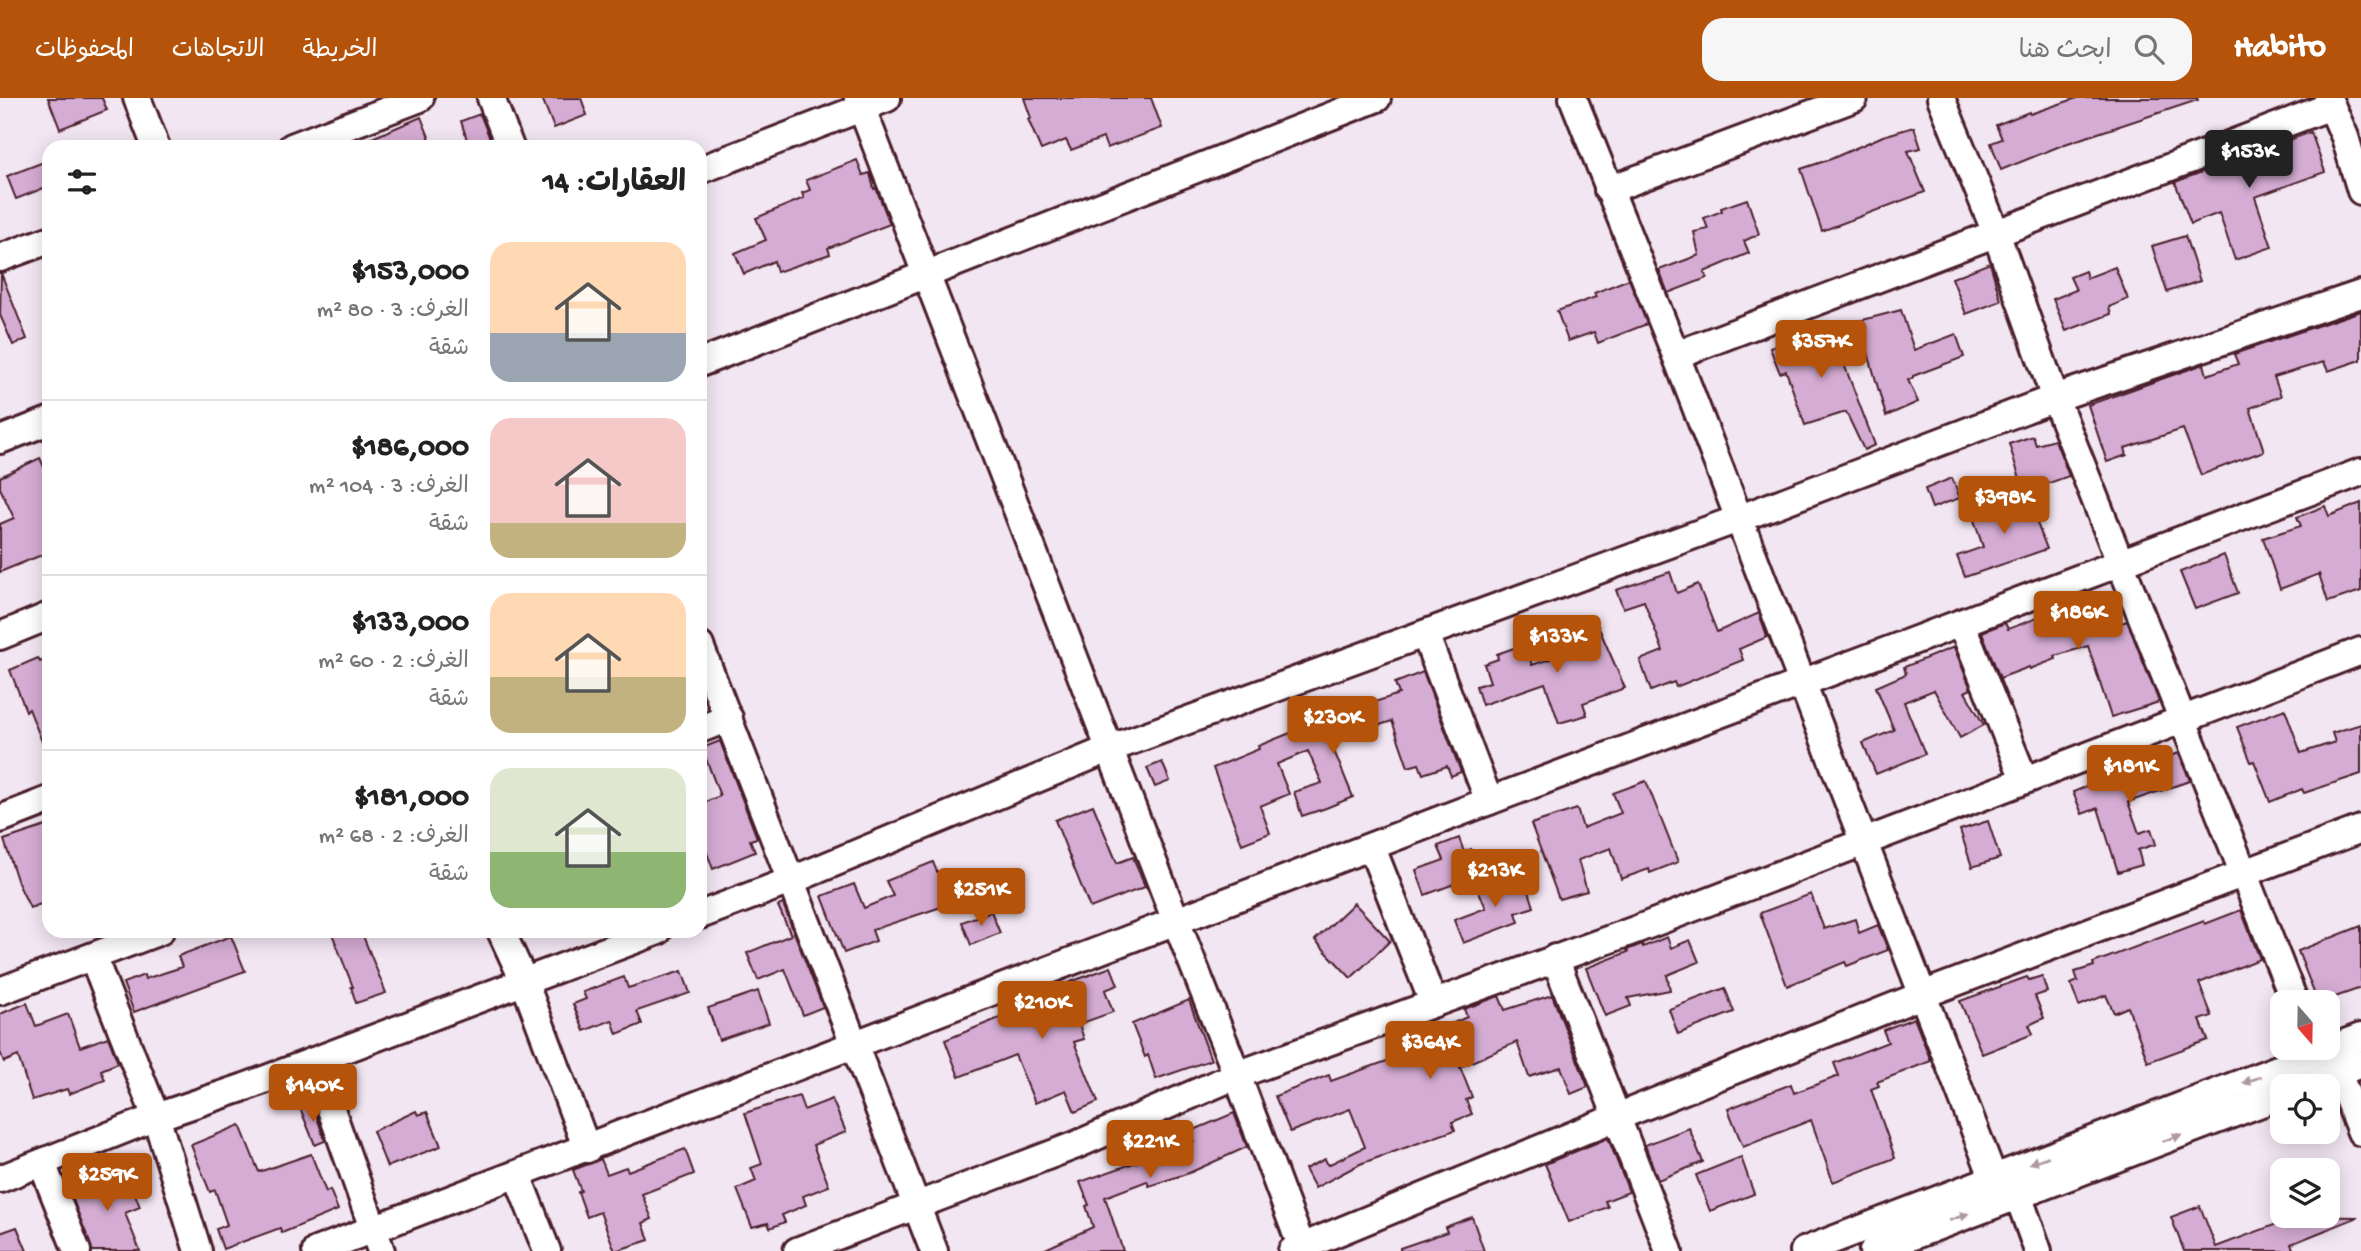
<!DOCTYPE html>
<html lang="ar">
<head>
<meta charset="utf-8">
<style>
	body { margin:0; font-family:"Gochi Hand","Playpen Sans Arabic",sans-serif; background:#f6f6f6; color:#222; direction:rtl; height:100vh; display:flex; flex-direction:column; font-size:26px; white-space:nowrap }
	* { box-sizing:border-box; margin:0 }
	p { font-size:23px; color:#767676 }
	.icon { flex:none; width:38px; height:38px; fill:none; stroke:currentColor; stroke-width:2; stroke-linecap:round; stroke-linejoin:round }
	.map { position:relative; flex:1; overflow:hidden; direction:ltr }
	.details { position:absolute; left:42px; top:42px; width:665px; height:798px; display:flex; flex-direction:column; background:#fff; border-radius:21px; box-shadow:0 4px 18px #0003; direction:rtl }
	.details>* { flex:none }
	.needle { width:46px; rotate:160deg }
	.fabs { position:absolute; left:2270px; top:892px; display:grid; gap:14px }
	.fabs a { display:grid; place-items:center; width:70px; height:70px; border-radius:14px; background:#fff; box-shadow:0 4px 18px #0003; font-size:35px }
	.price { position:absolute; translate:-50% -60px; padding:0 16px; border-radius:7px; background:#b45309; color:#fff; font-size:23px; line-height:46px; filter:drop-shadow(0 2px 4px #0008) }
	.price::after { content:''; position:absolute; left:50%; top:42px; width:21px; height:16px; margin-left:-10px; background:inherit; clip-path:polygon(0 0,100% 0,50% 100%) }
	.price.active { background:#222; color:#fff }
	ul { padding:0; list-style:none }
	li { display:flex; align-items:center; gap:21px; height:175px; padding:0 21px }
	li+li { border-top:2px solid #e0e0e0 }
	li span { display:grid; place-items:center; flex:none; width:196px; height:140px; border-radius:21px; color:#555 }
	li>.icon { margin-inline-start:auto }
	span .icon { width:84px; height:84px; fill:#fffc; stroke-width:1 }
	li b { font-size:30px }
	h2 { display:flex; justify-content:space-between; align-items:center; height:84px; padding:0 21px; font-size:30px }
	header { display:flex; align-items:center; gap:42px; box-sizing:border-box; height:98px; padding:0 35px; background:#b45309; color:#fff }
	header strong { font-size:33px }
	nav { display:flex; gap:38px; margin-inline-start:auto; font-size:24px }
	.search { width:490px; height:63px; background:#f6f6f6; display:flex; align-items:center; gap:18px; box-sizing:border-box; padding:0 24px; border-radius:21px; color:#767676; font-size:26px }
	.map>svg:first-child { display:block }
	.building { fill:#d5acd3; stroke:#4a1f2b; stroke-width:2 }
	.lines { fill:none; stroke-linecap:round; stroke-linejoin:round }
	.minor-casing { stroke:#4a1f2b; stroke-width:32 }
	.minor { stroke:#fff; stroke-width:26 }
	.oneway { fill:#ae9aa0 }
</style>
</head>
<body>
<header>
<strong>Habito</strong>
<div class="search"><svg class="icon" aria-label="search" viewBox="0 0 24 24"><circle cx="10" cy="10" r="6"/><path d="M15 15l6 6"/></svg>ابحث هنا</div>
<nav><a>الخريطة</a><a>الاتجاهات</a><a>المحفوظات</a></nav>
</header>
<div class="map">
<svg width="2361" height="1153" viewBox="0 0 2361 1153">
	<rect width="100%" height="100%" fill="#f2e6f2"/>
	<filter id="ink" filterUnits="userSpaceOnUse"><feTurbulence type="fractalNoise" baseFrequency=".0143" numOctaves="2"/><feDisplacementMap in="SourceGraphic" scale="14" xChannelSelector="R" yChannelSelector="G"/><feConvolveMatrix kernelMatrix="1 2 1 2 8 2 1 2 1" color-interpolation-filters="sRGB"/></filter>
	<g filter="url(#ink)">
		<g class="building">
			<polygon points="48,0 102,0 107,12 60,31"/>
			<polygon points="542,0 581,0 587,17 554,30"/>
			<polygon points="1024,0 1151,0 1162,30 1107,50 1103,40 1071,52 1066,42 1041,52 1028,21 1031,20"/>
			<polygon points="2077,0 2197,0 2198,2 2065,46 2001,72 1991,45 2002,41 1996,27 2029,14 2030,16"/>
			<polygon points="480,16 490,41 469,48 461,23"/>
			<polygon points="421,19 433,49 351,49"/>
			<polygon points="1914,29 1921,50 1908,53 1925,94 1822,133 1801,71 1831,61 1883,38"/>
			<polygon points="2311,34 2325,74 2255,99 2272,149 2235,162 2219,115 2191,126 2175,84"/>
			<polygon points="49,62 49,88 16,101 7,78"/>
			<polygon points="857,62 863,77 870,75 874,91 876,90 890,126 828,150 830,156 777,174 774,163 744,176 735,155 766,142 756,120 804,100 802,95 810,92 806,82"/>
			<polygon points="1747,101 1759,136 1744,143 1749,155 1704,174 1707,180 1668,195 1659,172 1699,157 1694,134 1708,131 1704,120 1722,113 1721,110"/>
			<polygon points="2185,138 2200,183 2167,194 2152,148"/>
			<polygon points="1990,165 2001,203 1966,216 1952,180"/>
			<polygon points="2115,169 2128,201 2109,209 2111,216 2066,233 2053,201 2076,192 2070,179 2085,173 2087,180"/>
			<polygon points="1,175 27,241 13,247 0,217"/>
			<polygon points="1629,181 1647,226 1598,245 1594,234 1568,243 1557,213 1596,199 1594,195"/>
			<polygon points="1901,212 1914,252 1956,236 1964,259 1913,278 1913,280 1908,282 1918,304 1886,318 1859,223"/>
			<polygon points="2361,213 2361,262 2328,273 2324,264 2274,279 2281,298 2250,310 2264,353 2201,377 2183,331 2125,350 2127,357 2107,364 2088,307 2204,266 2207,277 2238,266 2234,256"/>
			<polygon points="1829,227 1875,347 1864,352 1846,314 1805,327 1786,273 1780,275 1770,250"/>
			<polygon points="2033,338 2036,347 2055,342 2069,378 2024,394 2009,346"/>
			<polygon points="40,360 49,380 49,454 0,474 0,426 14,420 0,390 0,379"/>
			<polygon points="1952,380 1960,400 1932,410 1925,391"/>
			<polygon points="2026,397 2047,451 1965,479 1957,458 1983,449 1972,416"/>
			<polygon points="2361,405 2361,493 2328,504 2319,476 2280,491 2263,440 2301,428 2297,419 2325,408 2329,418"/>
			<polygon points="2224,457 2238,495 2195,511 2180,474"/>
			<polygon points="1670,474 1677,495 1698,486 1717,534 1759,515 1767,539 1739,551 1743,562 1676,589 1674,584 1651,593 1640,562 1663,553 1644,503 1623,510 1616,492"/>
			<polygon points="2074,499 2077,511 2102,502 2112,528 2127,523 2159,604 2111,619 2088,548 2055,558 2056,561 2030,571 2029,569 2000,580 1982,534 2005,525 2008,531 2056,513 2055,506"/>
			<polygon points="1598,528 1625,590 1583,605 1587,617 1559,625 1545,585 1482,607 1476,588 1490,584 1484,566 1498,561 1497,556 1525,546 1532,567 1565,556 1560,543"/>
			<polygon points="1954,549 1971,591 1965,594 1984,627 1960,640 1934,592 1904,604 1925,656 1876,676 1863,645 1894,632 1876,589 1906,576 1904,569"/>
			<polygon points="38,560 40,564 49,560 48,659 29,611 26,613 10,572"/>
			<polygon points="1423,574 1461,674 1451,678 1447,668 1423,676 1419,666 1408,669 1392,623 1330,643 1353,699 1326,710 1302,718 1294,694 1322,685 1308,653 1277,666 1289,696 1260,708 1270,735 1242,746 1213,670 1259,651 1258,648 1330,619 1399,596 1395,585"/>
			<polygon points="2285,611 2301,655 2335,644 2332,635 2361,626 2361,676 2304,695 2302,691 2270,704 2254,663 2251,664 2237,629"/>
			<polygon points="720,643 757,740 750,742 755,754 713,771 700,736 700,706 720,698 702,650"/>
			<polygon points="2179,655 2190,683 2128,704 2139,735 2151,731 2156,746 2138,752 2142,767 2118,774 2098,710 2082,716 2073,694 2130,671"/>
			<polygon points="1162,664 1170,683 1155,689 1147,670"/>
			<polygon points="1646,683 1678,764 1650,775 1649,771 1621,781 1611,750 1578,762 1587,793 1559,801 1531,726 1577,711 1583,730 1621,715 1613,695"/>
			<polygon points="1093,707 1117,765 1133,759 1145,789 1090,810 1055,722"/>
			<polygon points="1988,723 2000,760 1972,769 1960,732"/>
			<polygon points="49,727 49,803 30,810 18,785 4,742"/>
			<polygon points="1459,740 1464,754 1471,751 1481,776 1425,797 1416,772 1444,762 1438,748"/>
			<polygon points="933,764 937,774 939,774 950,806 872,832 876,843 844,855 822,798 854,786 864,810 893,798 886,783"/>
			<polygon points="1513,777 1519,793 1528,790 1534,809 1516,815 1519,824 1463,845 1454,822 1486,810 1477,789"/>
			<polygon points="1811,796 1824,831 1855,821 1859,835 1878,827 1888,852 1847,868 1845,864 1787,888 1760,815"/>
			<polygon points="1354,805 1390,843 1351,880 1315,842"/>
			<polygon points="783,806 823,909 803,917 785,871 758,882 747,855 791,837 778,808"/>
			<polygon points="2241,812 2260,861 2199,885 2212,918 2200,922 2208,942 2148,964 2128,909 2114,915 2106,897 2079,908 2071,886 2078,883 2075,874 2094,868 2093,865 2204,823 2205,826"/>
			<polygon points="991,813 1000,835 971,847 962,824"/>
			<polygon points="2361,828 2361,890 2318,905 2298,853"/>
			<polygon points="331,833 361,833 386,895 356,905 351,889 353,889"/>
			<polygon points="231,838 245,873 134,914 123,885 144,877 145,881 182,869 178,858"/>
			<polygon points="1667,839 1671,850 1690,842 1699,864 1667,877 1670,892 1628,900 1631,908 1605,918 1586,870 1628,854 1627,852 1642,846 1643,849"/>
			<polygon points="1111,869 1118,887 1105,892 1113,914 1079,926 1084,941 1074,944 1098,1004 1075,1014 1066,992 1035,1005 1015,957 959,979 945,942 997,921 1057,902 1054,890"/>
			<polygon points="682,873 690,895 637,913 642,926 617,936 612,922 584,933 573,906 586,901 583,894 624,879 628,890"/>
			<polygon points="2042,878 2047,894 2035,898 2044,920 2029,927 2033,936 1982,956 1960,903 2027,879 2029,882"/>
			<polygon points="1725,890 1734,914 1678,936 1669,911"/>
			<polygon points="758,893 769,925 719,942 708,910"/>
			<polygon points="1552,897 1588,989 1571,996 1561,969 1529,979 1517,944 1460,969 1472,999 1466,1002 1472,1016 1452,1024 1455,1032 1360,1066 1315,1090 1305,1071 1325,1061 1328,1067 1365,1049 1350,1011 1290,1034 1275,998 1329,977 1331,983 1401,958 1397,950 1467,919 1464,911 1499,898 1505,912"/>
			<polygon points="1189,902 1211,962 1156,981 1148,957 1145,959 1132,926"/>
			<polygon points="27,905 36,928 68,916 80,949 108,939 118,965 101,972 105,982 69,996 67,991 32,1002 18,958 4,964 0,954 0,916"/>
			<polygon points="1914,920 1931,963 1877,984 1879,988 1871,991 1895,1060 1833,1084 1811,1022 1743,1049 1728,1011 1791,986 1794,995 1839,978 1834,965 1888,944 1883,932"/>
			<polygon points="799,998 804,1012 832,1001 846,1034 813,1047 829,1088 803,1098 806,1107 782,1117 785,1124 770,1130 768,1125 752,1129 737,1091 756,1083 751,1070 762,1066 745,1015"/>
			<polygon points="312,1005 325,1043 315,1047 300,1010"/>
			<polygon points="416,1013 418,1017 427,1014 441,1048 387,1069 373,1033"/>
			<polygon points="1234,1015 1247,1049 1189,1075 1149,1088 1147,1083 1105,1099 1123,1153 1041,1153 1093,1129 1086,1108 1089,1107 1080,1084 1194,1044 1189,1034"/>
			<polygon points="240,1027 259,1074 311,1056 326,1094 330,1092 338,1112 282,1135 280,1130 223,1151 216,1131 227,1127 215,1092 210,1094 191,1047"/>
			<polygon points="1689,1030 1703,1064 1658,1082 1645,1047"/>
			<polygon points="1608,1040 1629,1094 1605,1103 1608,1109 1569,1124 1545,1066"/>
			<polygon points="685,1051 694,1076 642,1096 652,1121 643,1125 649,1142 615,1153 600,1114 587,1119 578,1094 581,1093 573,1072 601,1061 607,1076 626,1069 628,1073"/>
			<polygon points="1741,1059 1754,1096 1710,1113 1696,1077"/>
			<polygon points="126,1073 140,1109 125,1115 140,1153 92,1153 68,1088 76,1085 79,1092"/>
			<polygon points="2200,1108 2216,1149 2298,1118 2358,1119 2291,1146 2294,1153 2184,1153 2171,1119"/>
			<polygon points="1472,1119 1484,1153 1400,1153 1400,1150 1447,1134 1445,1129"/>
			<polygon points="17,1129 27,1153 0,1153 0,1135"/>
		</g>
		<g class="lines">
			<g class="minor-casing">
				<g id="minor">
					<polyline points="137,0 156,49"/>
					<polyline points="491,0 510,49"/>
					<polyline points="858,0 1176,823 1237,977 1303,1153"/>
					<path d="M1573 0C1607 87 1643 173 1677 260 1783 533 1886 807 1993 1079"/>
					<polyline points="1941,0 1996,135 2055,300 2295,905"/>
					<polyline points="2328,0 2345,39 2361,93"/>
					<polyline points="292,49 420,0"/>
					<polyline points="700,72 887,0"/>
					<polyline points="1608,92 1854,0"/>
					<polyline points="0,160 49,142"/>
					<polyline points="1676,257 2331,8"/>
					<polyline points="700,265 1377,0"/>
					<polyline points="0,342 49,323"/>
					<polyline points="1961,525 2024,681"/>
					<polyline points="1425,536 1489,703"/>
					<polyline points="0,538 49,518"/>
					<polyline points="700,548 934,1153"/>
					<polyline points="700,631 729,620"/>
					<polyline points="0,721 49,702"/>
					<polyline points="1372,750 1433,904"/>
					<polyline points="700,817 790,783 1109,651 1738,421 2055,300 2361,196"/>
					<polyline points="501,833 524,883 587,1051"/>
					<polyline points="93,859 156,1019 198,1153"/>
					<polyline points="1555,860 1669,1153"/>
					<polyline points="0,893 160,833"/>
					<polyline points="314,963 381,1153"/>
					<polyline points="2338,975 2361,1034"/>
					<polyline points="2302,989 2361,966"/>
					<polyline points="42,1065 77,1153"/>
					<polyline points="517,1077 547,1153"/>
					<polyline points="0,1081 156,1019 245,989 658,833"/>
					<polyline points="2018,1097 2038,1153"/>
					<polyline points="316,1153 1489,703 2361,374"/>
					<polyline points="797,1153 1076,1047 1237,977 1635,832 2361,553"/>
					<polyline points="1292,1153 1617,1019 1922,897 2361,731"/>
					<polyline points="1804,1153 2361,939"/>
					<polyline points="1873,1153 2282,997"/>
				</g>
			</g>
			<use href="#minor" class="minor"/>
		</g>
		<defs><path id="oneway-solid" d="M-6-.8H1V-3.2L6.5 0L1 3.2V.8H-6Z" transform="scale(1.75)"/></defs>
		<g class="oneway">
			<use href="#oneway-solid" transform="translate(2252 982) rotate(159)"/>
			<use href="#oneway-solid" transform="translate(2172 1040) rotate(-20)"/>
			<use href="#oneway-solid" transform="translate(2039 1062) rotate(160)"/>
			<use href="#oneway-solid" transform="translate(1959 1119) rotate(-21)"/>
		</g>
	</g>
</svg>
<div class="fabs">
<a><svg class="needle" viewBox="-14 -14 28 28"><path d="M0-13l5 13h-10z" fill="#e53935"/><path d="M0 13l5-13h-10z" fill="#767676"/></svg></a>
<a><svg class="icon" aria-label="locate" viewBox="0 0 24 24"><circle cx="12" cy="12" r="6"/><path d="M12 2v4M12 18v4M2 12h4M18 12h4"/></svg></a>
<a><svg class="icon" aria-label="layers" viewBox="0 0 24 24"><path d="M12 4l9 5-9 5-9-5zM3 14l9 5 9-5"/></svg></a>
</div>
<b class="price active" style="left:2249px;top:92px">$153K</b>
<b class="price" style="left:1821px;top:282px">$357K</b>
<b class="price" style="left:2004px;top:438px">$398K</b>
<b class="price" style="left:2078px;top:553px">$186K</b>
<b class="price" style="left:1557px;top:577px">$133K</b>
<b class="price" style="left:1333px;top:658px">$230K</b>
<b class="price" style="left:2130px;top:707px">$181K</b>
<b class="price" style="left:1495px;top:811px">$213K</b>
<b class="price" style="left:981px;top:830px">$251K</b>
<b class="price" style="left:1042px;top:943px">$210K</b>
<b class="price" style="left:1430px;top:983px">$364K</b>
<b class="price" style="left:313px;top:1026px">$140K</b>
<b class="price" style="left:1150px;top:1082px">$221K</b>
<b class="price" style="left:107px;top:1115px">$259K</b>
<section class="details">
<h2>العقارات: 14<svg class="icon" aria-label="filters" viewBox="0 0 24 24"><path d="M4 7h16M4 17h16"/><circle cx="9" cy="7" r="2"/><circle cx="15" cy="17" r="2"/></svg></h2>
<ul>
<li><span style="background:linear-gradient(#ffd9b3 65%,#9aa5b1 0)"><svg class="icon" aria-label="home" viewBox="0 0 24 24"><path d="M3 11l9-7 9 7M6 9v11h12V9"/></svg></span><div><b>$153,000</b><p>الغرف: 3 · 80 m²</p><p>شقة</p></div></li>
<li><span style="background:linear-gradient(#f6c9c9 75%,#c2b280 0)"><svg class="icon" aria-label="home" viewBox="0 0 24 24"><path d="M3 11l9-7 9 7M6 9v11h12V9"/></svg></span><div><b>$186,000</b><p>الغرف: 3 · 104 m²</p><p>شقة</p></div></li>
<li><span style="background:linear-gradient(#ffd9b3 60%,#c2b280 0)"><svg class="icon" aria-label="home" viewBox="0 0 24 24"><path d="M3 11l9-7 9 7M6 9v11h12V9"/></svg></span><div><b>$133,000</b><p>الغرف: 2 · 60 m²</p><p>شقة</p></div></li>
<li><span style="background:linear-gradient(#dfe7d0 60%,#8fb573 0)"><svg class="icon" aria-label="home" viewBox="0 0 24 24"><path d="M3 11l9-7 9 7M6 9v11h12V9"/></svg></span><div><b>$181,000</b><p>الغرف: 2 · 68 m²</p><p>شقة</p></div></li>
</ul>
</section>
</div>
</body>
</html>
